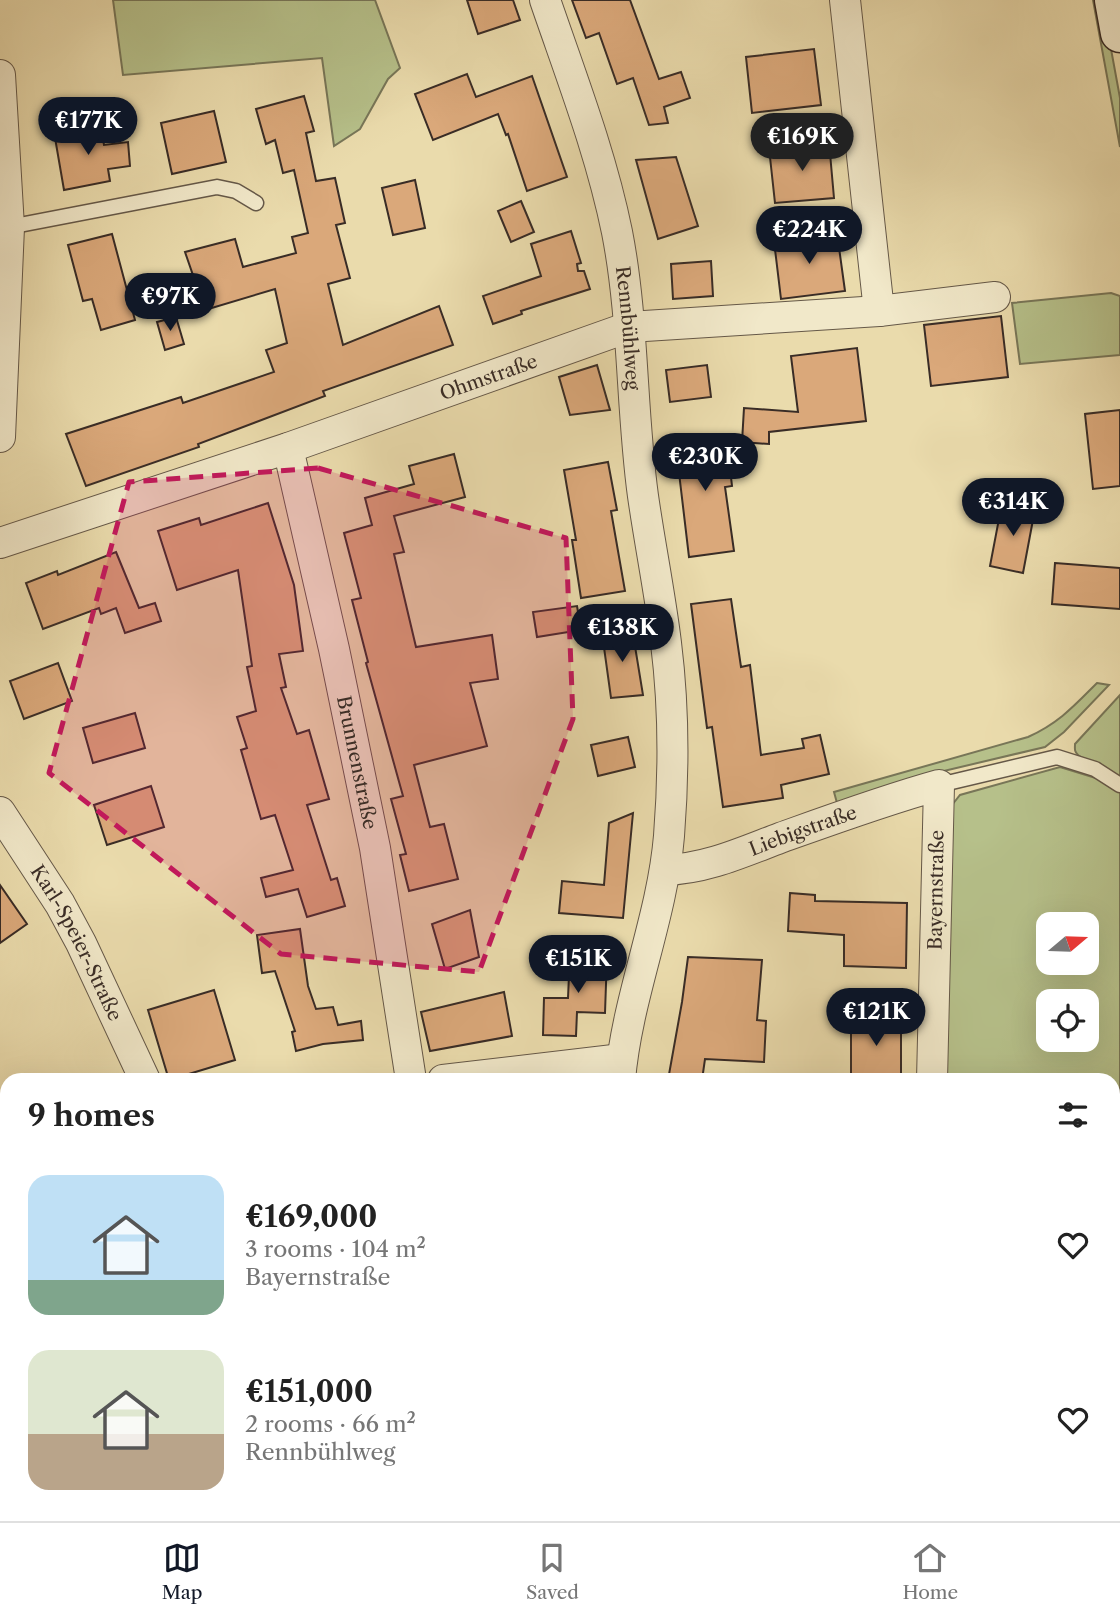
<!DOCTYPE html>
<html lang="en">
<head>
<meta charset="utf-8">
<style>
	body { margin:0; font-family:"Libre Caslon Text",serif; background:#f6f6f6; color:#222; height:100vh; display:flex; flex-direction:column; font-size:26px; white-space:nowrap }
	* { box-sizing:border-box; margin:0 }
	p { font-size:23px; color:#767676 }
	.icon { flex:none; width:38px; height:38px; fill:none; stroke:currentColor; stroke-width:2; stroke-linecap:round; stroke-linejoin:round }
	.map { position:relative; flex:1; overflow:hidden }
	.sheet { position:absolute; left:0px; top:1073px; width:1120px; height:450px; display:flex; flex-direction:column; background:#fff; border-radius:21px 21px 0 0; box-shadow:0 7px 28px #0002 }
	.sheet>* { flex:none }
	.needle { width:46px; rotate:71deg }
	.fabs { position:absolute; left:1036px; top:912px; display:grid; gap:14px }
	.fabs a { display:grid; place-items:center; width:63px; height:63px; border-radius:14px; background:#fff; box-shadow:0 7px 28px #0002; font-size:35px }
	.price { position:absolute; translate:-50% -60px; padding:0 16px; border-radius:24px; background:#111827; color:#fff; font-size:23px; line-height:46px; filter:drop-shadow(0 2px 4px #0008) }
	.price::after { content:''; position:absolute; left:50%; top:42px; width:21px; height:16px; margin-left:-10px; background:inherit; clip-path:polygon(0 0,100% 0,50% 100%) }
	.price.current { background:#222; color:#fff }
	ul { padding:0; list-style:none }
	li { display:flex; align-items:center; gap:21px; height:175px; padding:0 28px }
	li span { display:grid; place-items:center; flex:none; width:196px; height:140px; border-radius:21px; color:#555 }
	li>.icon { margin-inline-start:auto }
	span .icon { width:84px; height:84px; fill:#fffc; stroke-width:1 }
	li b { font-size:30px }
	h2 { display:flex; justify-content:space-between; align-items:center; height:84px; padding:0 28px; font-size:30px }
	.menu { display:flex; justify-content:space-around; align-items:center; height:98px; border-top:2px solid #e0e0e0; background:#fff; font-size:19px; color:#767676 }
	.menu a { display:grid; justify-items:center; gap:4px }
	.menu .current { color:#111827 }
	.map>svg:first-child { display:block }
	.green { fill:#b6c08a; stroke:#787658; stroke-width:2; fill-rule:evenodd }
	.building { fill:#daa87a; stroke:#392c26; stroke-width:2 }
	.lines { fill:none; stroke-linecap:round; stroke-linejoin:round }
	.lane-casing { stroke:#655848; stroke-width:17 }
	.street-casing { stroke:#655848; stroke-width:32 }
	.secondary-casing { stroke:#392c26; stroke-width:41 }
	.lane { stroke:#f1e8c9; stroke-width:14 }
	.street { stroke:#f1e8c9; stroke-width:30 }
	.secondary { stroke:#f1e8c9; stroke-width:38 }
	.marked { fill:#c2185b; fill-opacity:0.2; stroke:#c2185b; stroke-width:5; stroke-dasharray:14 9; stroke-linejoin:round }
	.labels { text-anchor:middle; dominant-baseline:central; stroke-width:6; stroke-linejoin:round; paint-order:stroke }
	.street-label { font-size:19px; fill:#392c26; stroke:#f1e8c9 }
</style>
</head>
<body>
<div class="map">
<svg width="1120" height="1521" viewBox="0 0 1120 1521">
	<rect width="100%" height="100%" fill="#eadbac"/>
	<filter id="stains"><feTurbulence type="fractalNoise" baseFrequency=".00286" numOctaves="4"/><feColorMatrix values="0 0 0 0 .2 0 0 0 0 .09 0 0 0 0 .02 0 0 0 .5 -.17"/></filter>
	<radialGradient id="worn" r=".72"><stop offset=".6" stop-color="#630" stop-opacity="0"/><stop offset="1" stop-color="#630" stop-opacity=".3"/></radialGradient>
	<g class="green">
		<polygon points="113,0 375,0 400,68 388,79 360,129 334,146 322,58 123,75"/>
		<polygon points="1093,0 1102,0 1120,98 1120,147"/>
		<polygon points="1111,293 1120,296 1120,355 1020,364 1012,303"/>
		<path d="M1097 683 1109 685 1064 732 1045 747 910 779 837 803 834 792 1028 737C1059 723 1074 706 1097 683Z"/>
		<path d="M1120 695V777C1110 770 1083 760 1078 755 1074 751 1075 749 1075 744Z"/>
		<path d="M1060 767 1099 779 1120 792V1171L1113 1172V1080H944L952 805 960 795ZM1048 924H1087V962H1048ZM1048 1001H1087V1040H1048Z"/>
		<polygon points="1120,1179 1120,1289 1113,1293 1113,1180"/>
		<polygon points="1113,1325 1120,1336 1120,1467 1113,1473"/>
	</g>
	<g class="building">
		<polygon points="467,0 513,0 520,20 478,34"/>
		<polygon points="572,0 630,0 659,79 681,72 690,98 664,107 668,123 649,125 633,78 617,84 599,33 586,38"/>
		<polygon points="814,49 821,105 752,113 746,57"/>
		<polygon points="467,74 476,97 532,76 567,177 527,191 508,134 506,135 498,114 433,140 415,94"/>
		<polygon points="304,96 314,131 306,133 316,181 335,178 345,223 336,225 350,278 328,284 343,345 439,306 453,345 323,391 325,396 198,444 199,447 86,486 66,434 181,397 183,403 274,372 266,350 287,343 275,289 205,310 185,252 235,239 243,267 296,253 292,237 308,233 294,170 283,173 275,140 266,144 256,109"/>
		<polygon points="214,111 226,162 172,174 161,123"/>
		<polygon points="100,124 104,145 128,142 130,166 108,169 110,181 64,190 54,132"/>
		<polygon points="829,142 834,198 775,203 769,148"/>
		<polygon points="676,157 698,226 658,239 636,160"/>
		<polygon points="415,180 425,228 393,235 382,188"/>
		<polygon points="521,201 534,232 511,242 498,211"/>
		<polygon points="571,231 581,263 577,264 578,271 584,271 590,289 521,311 522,314 493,324 483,296 541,276 531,244"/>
		<polygon points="837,233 845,291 781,299 774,241"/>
		<polygon points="112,234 135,320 101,330 92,299 83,301 68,245"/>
		<polygon points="711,261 713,296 673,299 671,264"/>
		<polygon points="1001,316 1008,377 931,386 924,325"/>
		<polygon points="176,317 184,344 165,350 157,322"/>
		<polygon points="857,348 866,421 769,432 769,444 742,442 744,408 798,412 791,356"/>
		<polygon points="597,365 610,410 570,415 559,377"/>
		<polygon points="707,365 711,397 670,402 666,370"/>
		<polygon points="1120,410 1120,486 1093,489 1085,414"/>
		<polygon points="726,434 732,486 725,487 734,551 689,557 675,439"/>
		<polygon points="454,454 465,497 394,516 404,552 394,554 416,647 492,635 498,679 470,683 487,746 414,765 430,827 444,824 458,879 409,891 400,855 406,854 391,799 403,796 366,663 368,662 352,600 361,598 344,533 372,525 365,498 414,484 409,466"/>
		<polygon points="608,462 617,510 611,511 625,591 581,598 572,540 576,540 564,470"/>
		<polygon points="268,503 294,585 303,651 279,654 286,687 281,688 297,734 309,730 329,799 307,805 331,880 337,878 345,906 307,917 298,889 266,897 261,878 293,870 275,815 261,819 241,750 247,748 237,717 256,711 247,667 252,666 238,570 177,590 158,531 199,518 201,525"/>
		<polygon points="1002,503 1035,509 1023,573 990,566"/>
		<polygon points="116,552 139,608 155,603 161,621 125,633 116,608 101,614 99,608 43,629 26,583 57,571 58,575"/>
		<polygon points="1055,563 1120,568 1120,609 1052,604"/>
		<polygon points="731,599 741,667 750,665 761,755 804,748 802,739 820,735 829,774 781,785 783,798 723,807 712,727 707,728 691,604"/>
		<polygon points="577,606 581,630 537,637 533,612"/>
		<polygon points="632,628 643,695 611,698 602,633"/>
		<polygon points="58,663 72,701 24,719 10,681"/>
		<polygon points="135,713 145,748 93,763 83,728"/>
		<polygon points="628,737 635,767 598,776 591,745"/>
		<polygon points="151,786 164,827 107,845 94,805"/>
		<polygon points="633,813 623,918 559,913 562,881 604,885 609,823"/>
		<polygon points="0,885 27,924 0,943"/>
		<polygon points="790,893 815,895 815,901 907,903 906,968 844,966 844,935 788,931"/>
		<polygon points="470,910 479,957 445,969 432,924"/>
		<polygon points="300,929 308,986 316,1009 333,1007 338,1025 361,1021 363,1040 323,1044 296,1051 292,1032 295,1031 275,971 262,973 257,935"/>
		<polygon points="570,953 607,955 605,1013 577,1012 576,1036 543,1035 544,998 568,998"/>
		<polygon points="688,957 762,960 757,1020 766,1021 764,1062 705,1059 702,1080 668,1080 682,1002"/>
		<polygon points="214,990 235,1060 169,1080 148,1010"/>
		<polygon points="504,992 512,1036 430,1051 421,1012"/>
		<polygon points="851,1015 901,1016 901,1080 851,1080"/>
	</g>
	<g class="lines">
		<g class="lane-casing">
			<g id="lane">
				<polyline points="9,227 217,187 236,191 256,203"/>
				<polyline points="939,785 1057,757 1095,769 1120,785"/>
			</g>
		</g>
		<g class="street-casing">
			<g id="street">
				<path id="s1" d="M545 0C571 76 601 153 617 232 634 319 631 409 643 496 650 545 660 594 666 643 674 707 674 773 669 836 662 919 627 997 620 1080"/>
				<polyline points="845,0 879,311"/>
				<polyline points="0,75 9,227 0,437"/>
				<path id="s2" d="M288 448 334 649 375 848 411 1080"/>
				<path id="s3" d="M0 543 288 448 629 327 879 311 995 297"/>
				<path id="s4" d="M0 812 60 904 81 943 145 1080"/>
				<path id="s5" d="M665 870C706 869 743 852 780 838 833 819 885 800 939 785L932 1080"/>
				<polyline points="443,1080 622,1059"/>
				<polyline points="1113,1510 1120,1504"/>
				<polyline points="0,1514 12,1521"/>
				<polyline points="457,1516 458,1521"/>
				<polyline points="644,1516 645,1521"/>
				<polyline points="237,1521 237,1516"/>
			</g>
		</g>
		<g class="secondary-casing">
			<polyline id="secondary" points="1114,0 1120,33"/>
		</g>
		<use href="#lane" class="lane"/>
		<use href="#street" class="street"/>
		<use href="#secondary" class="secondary"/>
	</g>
	<path class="marked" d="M318 468 566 538 573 719 479 972 281 954 49 773 129 482Z"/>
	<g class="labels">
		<g class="street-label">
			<text stroke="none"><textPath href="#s1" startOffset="340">Rennbühlweg</textPath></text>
			<text stroke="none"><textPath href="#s3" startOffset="516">Ohmstraße</textPath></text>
			<text stroke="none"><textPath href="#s2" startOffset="322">Brunnenstraße</textPath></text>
			<text stroke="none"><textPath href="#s5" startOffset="144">Liebigstraße</textPath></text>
			<text transform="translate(936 890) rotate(-89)">Bayernstraße</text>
			<text stroke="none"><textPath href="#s4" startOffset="152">Karl-Speier-Straße</textPath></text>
		</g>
	</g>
	<rect width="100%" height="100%" filter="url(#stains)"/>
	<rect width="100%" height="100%" fill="url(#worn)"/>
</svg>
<div class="fabs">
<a><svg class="needle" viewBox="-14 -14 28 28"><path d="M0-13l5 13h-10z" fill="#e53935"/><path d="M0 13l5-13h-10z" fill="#767676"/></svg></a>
<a><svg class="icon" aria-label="locate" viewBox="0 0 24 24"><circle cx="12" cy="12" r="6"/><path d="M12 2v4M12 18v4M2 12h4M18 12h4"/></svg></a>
</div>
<b class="price" style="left:88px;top:157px">€177K</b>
<b class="price current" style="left:802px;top:173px">€169K</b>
<b class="price" style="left:809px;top:266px">€224K</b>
<b class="price" style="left:170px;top:333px">€97K</b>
<b class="price" style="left:705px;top:493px">€230K</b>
<b class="price" style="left:1013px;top:538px">€314K</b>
<b class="price" style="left:622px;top:664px">€138K</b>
<b class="price" style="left:578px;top:995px">€151K</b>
<b class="price" style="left:876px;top:1048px">€121K</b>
<section class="sheet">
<h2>9 homes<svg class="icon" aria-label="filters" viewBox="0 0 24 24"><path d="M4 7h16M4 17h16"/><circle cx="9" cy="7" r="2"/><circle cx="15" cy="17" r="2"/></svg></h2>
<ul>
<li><span style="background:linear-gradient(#bfe0f5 75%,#7fa58c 0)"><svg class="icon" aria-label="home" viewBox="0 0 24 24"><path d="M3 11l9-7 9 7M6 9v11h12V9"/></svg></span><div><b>€169,000</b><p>3 rooms · 104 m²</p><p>Bayernstraße</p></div><svg class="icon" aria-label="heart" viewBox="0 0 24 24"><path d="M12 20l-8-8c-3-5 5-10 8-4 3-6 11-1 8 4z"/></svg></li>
<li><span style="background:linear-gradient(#dfe7d0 60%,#b9a48a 0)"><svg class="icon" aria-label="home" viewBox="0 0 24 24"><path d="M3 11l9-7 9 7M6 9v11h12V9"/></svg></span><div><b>€151,000</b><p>2 rooms · 66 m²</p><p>Rennbühlweg</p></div><svg class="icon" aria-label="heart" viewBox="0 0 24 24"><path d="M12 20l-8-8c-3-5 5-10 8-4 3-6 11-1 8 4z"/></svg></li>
</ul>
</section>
</div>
<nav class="menu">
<a class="current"><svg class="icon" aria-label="map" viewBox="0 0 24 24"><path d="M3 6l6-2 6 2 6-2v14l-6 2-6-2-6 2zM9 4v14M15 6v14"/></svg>Map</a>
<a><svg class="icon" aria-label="saved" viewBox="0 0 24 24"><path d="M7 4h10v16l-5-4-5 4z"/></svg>Saved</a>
<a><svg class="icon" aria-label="home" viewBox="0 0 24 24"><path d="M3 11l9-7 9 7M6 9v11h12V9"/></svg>Home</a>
</nav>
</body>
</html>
